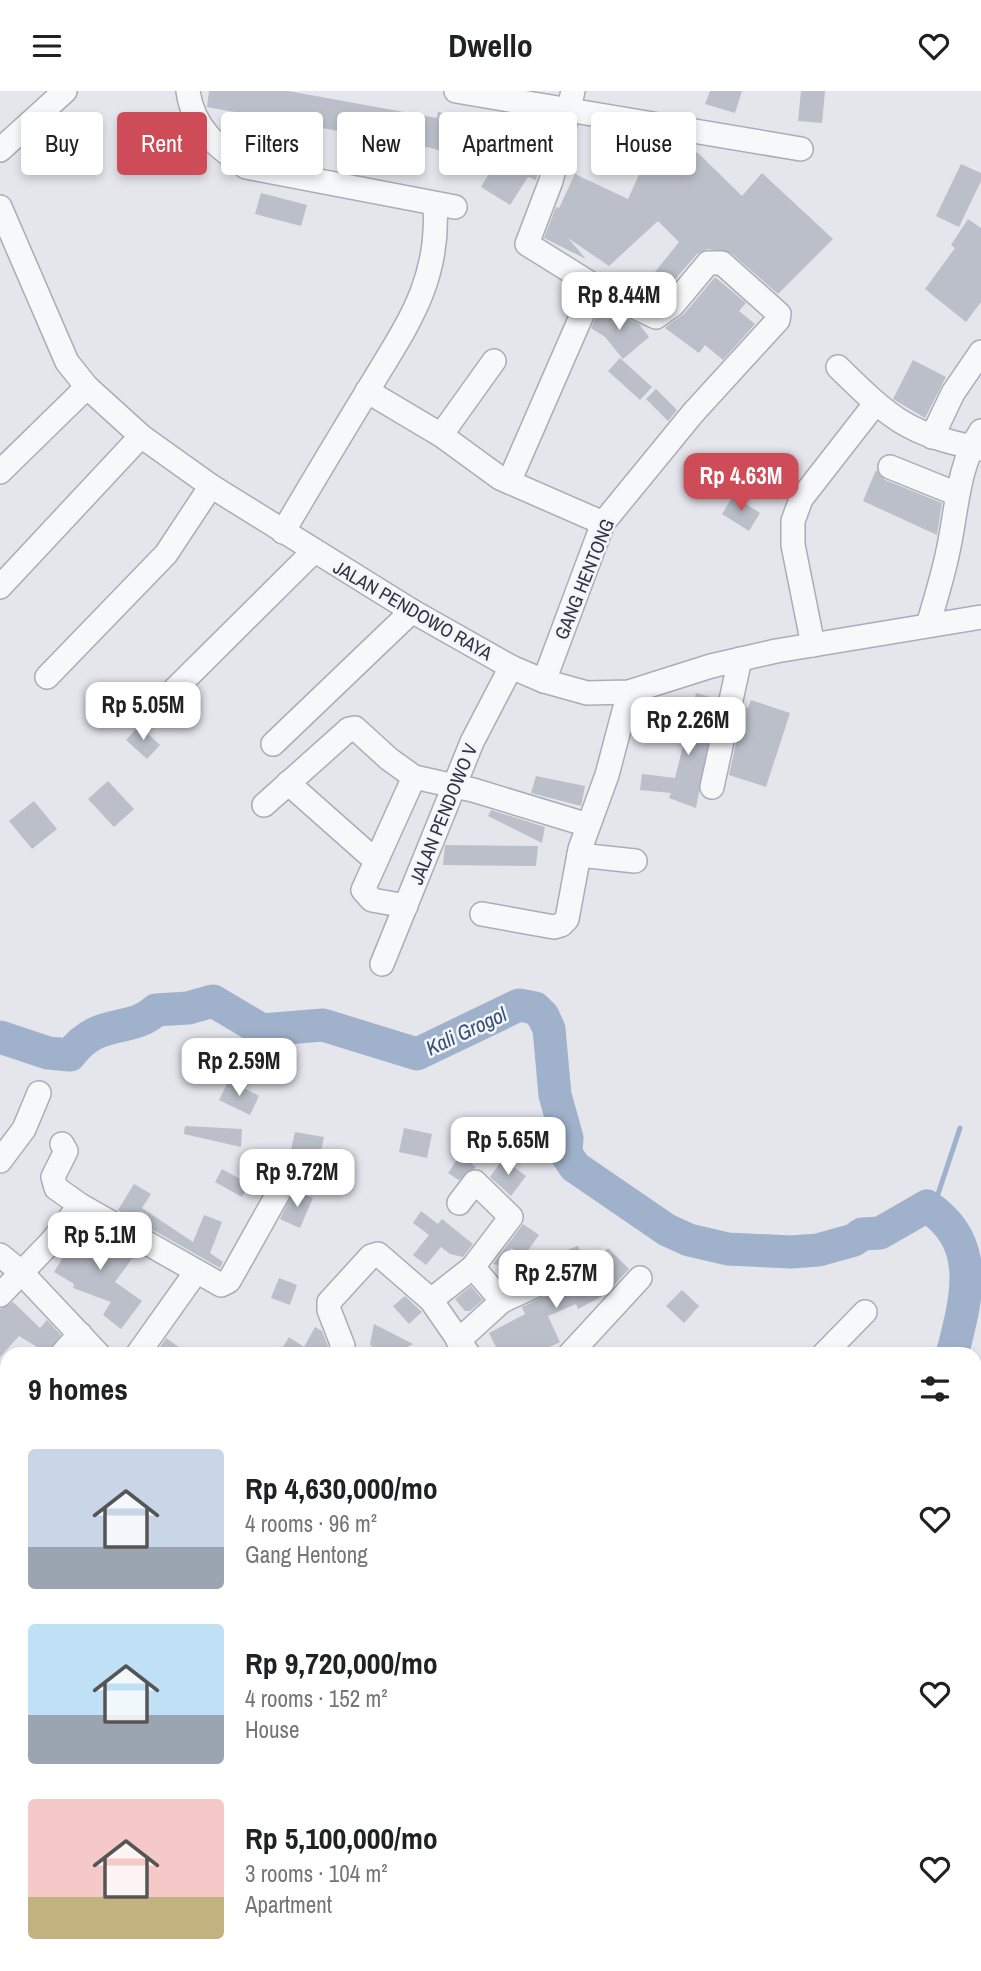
<!DOCTYPE html>
<html lang="en">
<head>
<meta charset="utf-8">
<style>
	body { margin:0; font-family:"Archivo Narrow",sans-serif; background:#f6f6f6; color:#202124; height:100vh; display:flex; flex-direction:column; font-size:26px; white-space:nowrap }
	* { box-sizing:border-box; margin:0 }
	p { font-size:23px; color:#757577 }
	.icon { flex:none; width:38px; height:38px; fill:none; stroke:currentColor; stroke-width:2; stroke-linecap:round; stroke-linejoin:round }
	.map { position:relative; flex:1; overflow:hidden }
	.side { position:absolute; left:0px; top:1256px; width:982px; height:625px; display:flex; flex-direction:column; background:#fff; border-radius:21px 21px 0 0; box-shadow:0 4px 10px #0003 }
	.side>* { flex:none }
	.hud { position:absolute; left:21px; top:21px; width:940px; height:63px; display:flex; gap:14px }
	.price { position:absolute; translate:-50% -60px; padding:0 16px; border-radius:14px; background:#fff; color:#222; font-size:23px; line-height:46px; filter:drop-shadow(0 2px 4px #0008) }
	.price::after { content:''; position:absolute; left:50%; top:42px; width:21px; height:16px; margin-left:-10px; background:inherit; clip-path:polygon(0 0,100% 0,50% 100%) }
	.price.current { background:#cd4c57; color:#fff }
	ul { padding:0; list-style:none }
	li { display:flex; align-items:center; gap:21px; height:175px; padding:0 28px }
	li span { display:grid; place-items:center; flex:none; width:196px; height:140px; border-radius:7px; color:#555 }
	li>.icon { margin-inline-start:auto }
	span .icon { width:84px; height:84px; fill:#fffc; stroke-width:1 }
	li b { font-size:30px }
	h2 { display:flex; justify-content:space-between; align-items:center; height:84px; padding:0 28px; font-size:30px }
	.pill { padding:0 24px; border-radius:7px; background:#fff; box-shadow:0 4px 10px #0003; font-size:24px; line-height:63px }
	.pill.current { background:#cd4c57; color:#fff }
	header { display:flex; justify-content:space-between; align-items:center; height:91px; padding:0 28px; background:#fff; font-size:32px; font-weight:700 }
	.map>svg:first-child { display:block }
	.lines { fill:none; stroke-linecap:round; stroke-linejoin:round }
	.stream { stroke:#a0b2cb; stroke-width:5 }
	.river { stroke:#a0b2cb; stroke-width:33 }
	.building { fill:#bbbfc9 }
	.minor-casing { stroke:#a9adb6; stroke-width:26 }
	.minor { stroke:#f7f8fa; stroke-width:23 }
	.labels { text-anchor:middle; dominant-baseline:central; stroke-width:5; stroke-linejoin:round; paint-order:stroke }
	.street-label { font-size:19px; fill:#2c3344; stroke:#f4f5f9 }
	.water-label { font-size:21px; font-style:italic; fill:#364f78; stroke:#f4f5f9 }
</style>
</head>
<body>
<header><svg class="icon" aria-label="menu" viewBox="0 0 24 24"><path d="M4 6h16M4 12h16M4 18h16"/></svg>Dwello<svg class="icon" aria-label="heart" viewBox="0 0 24 24"><path d="M12 20l-8-8c-3-5 5-10 8-4 3-6 11-1 8 4z"/></svg></header>
<div class="map">
<svg width="981" height="1880" viewBox="0 0 981 1880">
	<rect width="100%" height="100%" fill="#e4e6ec"/>
	<g class="lines">
		<polyline class="stream" points="933,1118 960,1037"/>
		<g class="river">
			<path d="M0 946 48 962 70 964C99 925 131 943 156 919L188 917 213 910 262 939 323 934 417 963 519 914 535 917 543 925 549 938 555 1004 567 1047 566 1063 575 1076 667 1139 689 1149 728 1158 791 1161 818 1159 854 1149 862 1143 880 1142 927 1115C981 1151 968 1203 952 1264"/>
			<polyline points="975,1443 981,1445"/>
			<polyline points="975,1758 981,1751"/>
			<polyline points="975,1808 981,1813"/>
		</g>
	</g>
	<g class="building">
		<polygon points="209,0 288,0 437,27 438,21 477,29 468,67 431,57 207,16"/>
		<polygon points="710,0 742,0 735,22 705,13"/>
		<polygon points="801,0 825,0 822,32 798,30"/>
		<polygon points="480,22 518,30 511,50 476,43"/>
		<polygon points="522,25 543,29 539,48 518,43"/>
		<polygon points="613,48 651,58 656,48 672,51 698,62 742,105 762,82 833,148 778,203 731,162 708,158 697,163 658,208 643,196 679,151 658,130 609,175 568,147 586,168 544,147 556,116 559,117 575,83 628,108 642,77 608,67"/>
		<polygon points="505,49 542,70 536,89 528,86 510,114 481,96 496,71"/>
		<polygon points="961,73 981,82 981,90 959,136 936,125"/>
		<polygon points="261,102 307,114 301,135 255,123"/>
		<polygon points="968,128 981,137 981,211 966,231 925,198 955,157 951,154"/>
		<polygon points="715,186 746,212 739,220 755,233 723,269 705,254 699,262 665,237 684,223"/>
		<polygon points="601,216 639,233 649,246 623,268 605,246 591,237"/>
		<polygon points="620,267 652,296 640,309 608,280"/>
		<polygon points="913,269 946,286 925,327 893,308"/>
		<polygon points="656,298 677,319 668,330 646,308"/>
		<polygon points="876,379 885,389 942,412 937,444 863,410"/>
		<polygon points="733,405 760,422 749,440 722,423"/>
		<polygon points="696,602 717,608 696,717 669,707 671,702 640,699 642,683 675,687"/>
		<polygon points="751,609 790,622 766,696 729,684 744,616 748,617"/>
		<polygon points="139,635 160,654 147,668 126,649"/>
		<polygon points="536,685 585,695 581,715 531,702"/>
		<polygon points="108,690 134,718 114,736 88,708"/>
		<polygon points="34,710 57,738 32,758 9,730"/>
		<polygon points="491,719 545,736 542,752 488,725"/>
		<polygon points="445,754 538,755 536,775 443,774"/>
		<polygon points="229,989 259,1005 250,1024 219,1009"/>
		<polygon points="185,1035 242,1038 241,1056 184,1043"/>
		<polygon points="404,1037 432,1043 427,1067 399,1061"/>
		<polygon points="295,1041 324,1046 318,1074 289,1067"/>
		<polygon points="460,1064 476,1076 459,1089 448,1082"/>
		<polygon points="503,1068 526,1085 511,1105 490,1086"/>
		<polygon points="222,1078 249,1093 242,1106 215,1091"/>
		<polygon points="134,1093 151,1103 142,1117 193,1151 204,1124 222,1131 210,1162 223,1171 220,1177 118,1119"/>
		<polygon points="294,1099 313,1107 300,1137 280,1128"/>
		<polygon points="421,1120 438,1133 442,1128 473,1153 463,1166 450,1163 441,1156 426,1174 413,1164 429,1144 413,1132"/>
		<polygon points="84,1132 136,1162 115,1191 142,1210 121,1238 103,1224 111,1211 73,1197 74,1193 54,1181"/>
		<polygon points="523,1133 539,1144 524,1165 511,1157 506,1176 493,1173"/>
		<polygon points="578,1155 580,1160 561,1167 559,1162"/>
		<polygon points="608,1157 629,1178 606,1203 578,1218 576,1213 548,1225 560,1251 533,1264 500,1264 489,1242 525,1223 522,1216 588,1185 594,1180 595,1170"/>
		<polygon points="279,1187 297,1194 290,1214 271,1207"/>
		<polygon points="471,1195 483,1209 470,1220 465,1220 455,1208"/>
		<polygon points="682,1199 699,1215 684,1232 666,1215"/>
		<polygon points="405,1205 422,1221 409,1233 393,1215"/>
		<polygon points="13,1211 40,1237 47,1229 61,1244 47,1262 19,1245 0,1266 0,1218"/>
		<polygon points="374,1233 413,1253 401,1259 401,1264 378,1264 370,1253"/>
		<polygon points="315,1236 322,1240 328,1255 325,1264 278,1264 289,1246 304,1256"/>
		<polygon points="166,1247 190,1264 155,1264"/>
	</g>
	<g class="lines">
		<g class="minor-casing">
			<g id="minor">
				<path d="M188 0C193 37 217 56 246 76L455 116"/>
				<polyline points="456,0 801,58"/>
				<polyline points="0,59 65,0"/>
				<polyline points="0,116 67,271 87,296 141,345 211,395 412,520 511,576 544,590 587,602 629,601 711,575 776,560 981,526"/>
				<path d="M838 276C891 328 907 343 981 358"/>
				<polyline points="367,300 441,344 500,387 603,432"/>
				<polyline points="441,344 494,270"/>
				<polyline points="932,346 953,302 981,261"/>
				<polyline points="890,376 957,403"/>
				<polyline points="0,381 87,296"/>
				<polyline points="509,391 591,203 592,196 588,191 527,153 551,90 573,0"/>
				<path d="M283 441C310 395 337 350 365 304 404 238 440 194 435 114"/>
				<polyline points="0,496 141,345"/>
				<path d="M928 534C935 510 943 485 948 460 957 420 957 376 981 340"/>
				<polyline points="813,554 793,454 793,430 801,408 875,313"/>
				<polyline points="47,586 166,463 211,395"/>
				<polyline points="544,590 603,432 693,322 778,229 779,223 722,172 708,172 673,214 656,226 592,196"/>
				<polyline points="152,621 314,460"/>
				<polyline points="273,653 412,520"/>
				<polyline points="288,692 376,770"/>
				<polyline points="712,696 740,568"/>
				<polyline points="264,714 349,638 355,637 389,668 414,686 473,699 588,734"/>
				<polyline points="579,764 635,770"/>
				<polyline points="406,815 372,809 363,799 414,686"/>
				<polyline points="482,823 554,836 561,834 567,828 580,758 607,684 629,601"/>
				<polyline points="382,873 472,651 511,576"/>
				<polyline points="62,1053 66,1060 53,1086 56,1097 80,1114 221,1194 229,1190 280,1099"/>
				<polyline points="0,1070 24,1038 39,1002"/>
				<polyline points="0,1164 21,1181 99,1264"/>
				<polyline points="473,1176 502,1210 582,1173"/>
				<polyline points="0,1204 51,1151 80,1114"/>
				<polyline points="431,1209 473,1176 511,1126 475,1091 459,1112"/>
				<polyline points="458,1250 502,1210"/>
				<polyline points="61,1264 80,1243"/>
				<polyline points="137,1264 196,1181"/>
				<polyline points="339,1264 343,1255 329,1219 329,1211 371,1165 378,1163 431,1209 469,1264"/>
				<polyline points="569,1264 640,1187"/>
				<polyline points="823,1264 865,1221"/>
				<polyline points="0,1434 7,1440"/>
				<polyline points="0,1535 7,1531"/>
				<polyline points="975,1708 981,1707"/>
				<polyline points="0,1736 7,1741"/>
				<polyline points="0,1854 7,1843"/>
				<polyline points="105,1874 111,1880"/>
				<polyline points="437,1874 438,1880"/>
				<polyline points="575,1874 580,1880"/>
				<polyline points="618,1874 623,1880"/>
				<polyline points="187,1880 191,1874"/>
				<polyline points="648,1880 654,1874"/>
			</g>
		</g>
		<use href="#minor" class="minor"/>
	</g>
	<g class="labels">
		<g class="street-label">
			<text transform="translate(584 488) rotate(-68)">GANG HENTONG</text>
			<text transform="translate(413 519) rotate(30)">JALAN PENDOWO RAYA</text>
			<text transform="translate(443 723) rotate(-68)">JALAN PENDOWO V</text>
		</g>
		<g class="water-label">
			<text transform="translate(466 940) rotate(-25)">Kali Grogol</text>
		</g>
	</g>
</svg>
<b class="price" style="left:619px;top:241px">Rp 8.44M</b>
<b class="price current" style="left:741px;top:422px">Rp 4.63M</b>
<b class="price" style="left:143px;top:651px">Rp 5.05M</b>
<b class="price" style="left:688px;top:666px">Rp 2.26M</b>
<b class="price" style="left:239px;top:1007px">Rp 2.59M</b>
<b class="price" style="left:508px;top:1086px">Rp 5.65M</b>
<b class="price" style="left:297px;top:1118px">Rp 9.72M</b>
<b class="price" style="left:100px;top:1181px">Rp 5.1M</b>
<b class="price" style="left:556px;top:1219px">Rp 2.57M</b>
<div class="hud">
<a class="pill">Buy</a>
<a class="pill current">Rent</a>
<a class="pill">Filters</a>
<a class="pill">New</a>
<a class="pill">Apartment</a>
<a class="pill">House</a>
</div>
<section class="side">
<h2>9 homes<svg class="icon" aria-label="filters" viewBox="0 0 24 24"><path d="M4 7h16M4 17h16"/><circle cx="9" cy="7" r="2"/><circle cx="15" cy="17" r="2"/></svg></h2>
<ul>
<li><span style="background:linear-gradient(#c9d6e8 70%,#9aa5b1 0)"><svg class="icon" aria-label="home" viewBox="0 0 24 24"><path d="M3 11l9-7 9 7M6 9v11h12V9"/></svg></span><div><b>Rp 4,630,000/mo</b><p>4 rooms · 96 m²</p><p>Gang Hentong</p></div><svg class="icon" aria-label="heart" viewBox="0 0 24 24"><path d="M12 20l-8-8c-3-5 5-10 8-4 3-6 11-1 8 4z"/></svg></li>
<li><span style="background:linear-gradient(#bfe0f5 65%,#9aa5b1 0)"><svg class="icon" aria-label="home" viewBox="0 0 24 24"><path d="M3 11l9-7 9 7M6 9v11h12V9"/></svg></span><div><b>Rp 9,720,000/mo</b><p>4 rooms · 152 m²</p><p>House</p></div><svg class="icon" aria-label="heart" viewBox="0 0 24 24"><path d="M12 20l-8-8c-3-5 5-10 8-4 3-6 11-1 8 4z"/></svg></li>
<li><span style="background:linear-gradient(#f6c9c9 70%,#c2b280 0)"><svg class="icon" aria-label="home" viewBox="0 0 24 24"><path d="M3 11l9-7 9 7M6 9v11h12V9"/></svg></span><div><b>Rp 5,100,000/mo</b><p>3 rooms · 104 m²</p><p>Apartment</p></div><svg class="icon" aria-label="heart" viewBox="0 0 24 24"><path d="M12 20l-8-8c-3-5 5-10 8-4 3-6 11-1 8 4z"/></svg></li>
</ul>
</section>
</div>
</body>
</html>
